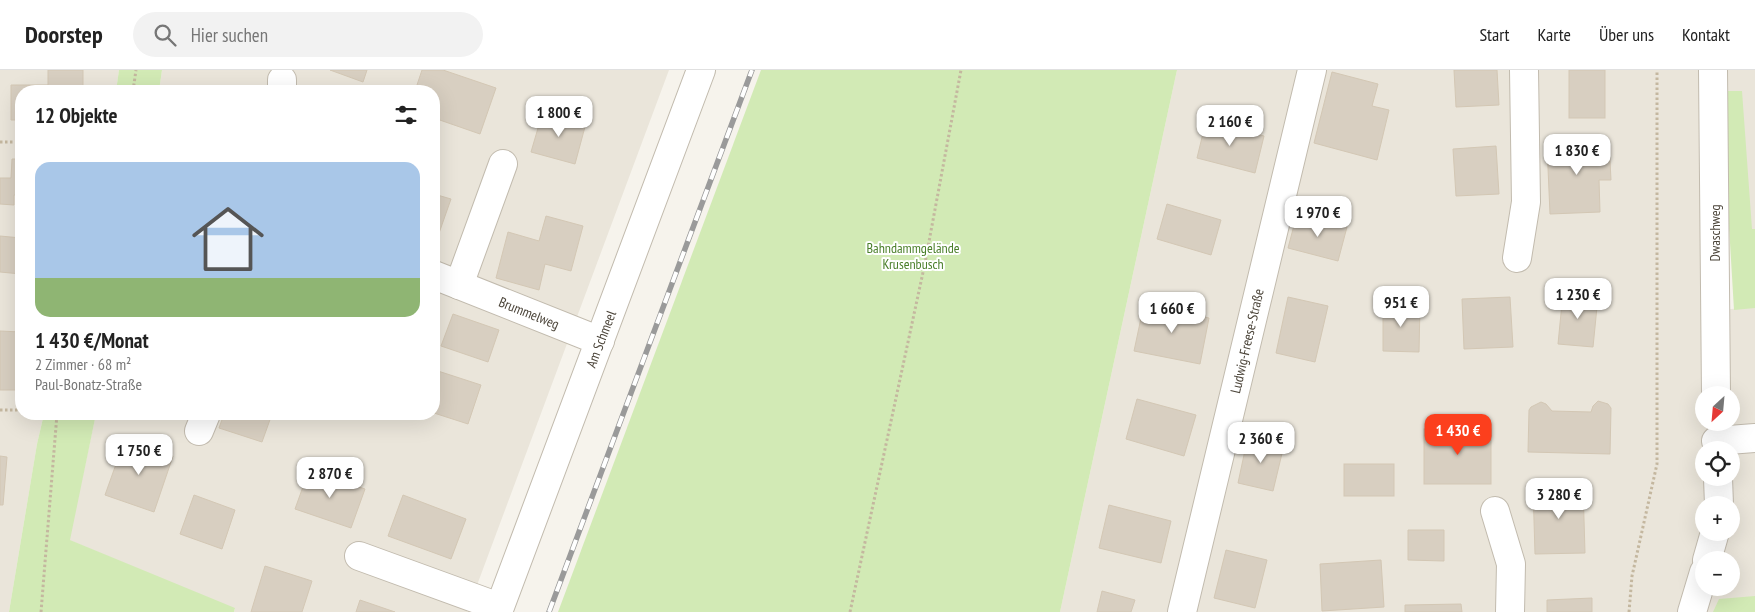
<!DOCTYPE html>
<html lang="de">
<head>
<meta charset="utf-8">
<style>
	body { margin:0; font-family:"PT Sans Narrow",sans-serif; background:#f2f2f2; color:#222; height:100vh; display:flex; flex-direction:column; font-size:19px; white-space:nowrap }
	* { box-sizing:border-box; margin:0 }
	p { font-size:16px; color:#767676 }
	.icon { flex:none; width:28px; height:28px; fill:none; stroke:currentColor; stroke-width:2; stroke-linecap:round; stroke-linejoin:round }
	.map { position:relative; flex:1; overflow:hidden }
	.details { position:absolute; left:15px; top:15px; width:425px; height:335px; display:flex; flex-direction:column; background:#fff; border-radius:20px; box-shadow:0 5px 20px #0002 }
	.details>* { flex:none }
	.needle { width:32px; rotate:206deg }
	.fabs { position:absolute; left:1695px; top:316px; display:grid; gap:10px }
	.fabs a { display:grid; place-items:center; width:45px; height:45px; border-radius:50%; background:#fff; box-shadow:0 5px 20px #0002; font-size:25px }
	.price { position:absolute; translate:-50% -42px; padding:0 11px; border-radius:10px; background:#fff; color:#222; font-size:16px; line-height:32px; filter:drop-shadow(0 1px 2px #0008) }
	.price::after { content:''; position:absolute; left:50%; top:30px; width:15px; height:11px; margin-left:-8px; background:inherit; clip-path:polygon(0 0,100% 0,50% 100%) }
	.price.active { background:#fc3f1d; color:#fff }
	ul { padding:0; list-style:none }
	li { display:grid; align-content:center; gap:10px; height:265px; padding:0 20px }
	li+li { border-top:1px solid #e0e0e0 }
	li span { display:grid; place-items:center; height:155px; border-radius:15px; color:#555 }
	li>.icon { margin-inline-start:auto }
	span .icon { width:90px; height:90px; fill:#fffc; stroke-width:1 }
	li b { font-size:21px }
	h2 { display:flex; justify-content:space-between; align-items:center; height:60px; padding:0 20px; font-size:21px }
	header { display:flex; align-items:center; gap:30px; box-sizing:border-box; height:70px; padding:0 25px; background:#fff; border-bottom:1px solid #e0e0e0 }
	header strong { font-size:24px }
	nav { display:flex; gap:28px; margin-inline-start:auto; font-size:18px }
	.search { width:350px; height:45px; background:#f2f2f2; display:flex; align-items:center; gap:12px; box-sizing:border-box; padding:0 18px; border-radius:28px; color:#767676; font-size:19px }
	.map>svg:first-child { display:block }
	.residential { fill:#eae5da; fill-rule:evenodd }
	.green { fill:#d2eab5 }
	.building { fill:#d8cfc1; stroke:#d3c7b4 }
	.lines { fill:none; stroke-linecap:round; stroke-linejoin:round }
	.street-casing { stroke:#c2bbae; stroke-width:30 }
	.path { stroke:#c4b79f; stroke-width:3; stroke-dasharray:2.5 2.5; stroke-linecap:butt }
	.street { stroke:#fff; stroke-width:28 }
	.rail-casing { stroke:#9a9a9a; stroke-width:5.5 }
	.rail { stroke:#fff; stroke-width:4; stroke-dasharray:11; stroke-linecap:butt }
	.labels { text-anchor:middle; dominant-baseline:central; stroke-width:4; stroke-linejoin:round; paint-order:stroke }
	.street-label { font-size:14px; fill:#4b4439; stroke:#fff }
	.park-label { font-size:14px; fill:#4a7f2a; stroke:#fff }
</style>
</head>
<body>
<header>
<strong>Doorstep</strong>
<div class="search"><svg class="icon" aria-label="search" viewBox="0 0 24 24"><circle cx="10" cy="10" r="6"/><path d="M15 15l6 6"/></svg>Hier suchen</div>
<nav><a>Start</a><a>Karte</a><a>Über uns</a><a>Kontakt</a></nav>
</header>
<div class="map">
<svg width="1755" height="542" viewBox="0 0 1755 542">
	<rect width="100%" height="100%" fill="#f6f3ec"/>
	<g class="residential">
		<polygon points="0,0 119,0 116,21 21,21 21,344 44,344 37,374 9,542 0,542"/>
		<polygon points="162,0 669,0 467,542 234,542 235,539 69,470 96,344 434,344 434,21 159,21"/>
		<path d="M1177 0H1755V160L1715 162 1719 240 1755 237V542H1060ZM1704 325H1731V352H1704ZM1704 380H1731V408H1704ZM1704 435H1731V462H1704ZM1704 490H1731V518H1704Z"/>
	</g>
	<g class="green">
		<polygon points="119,0 162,0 159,21 116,21"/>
		<polygon points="761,0 1177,0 1060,542 558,542"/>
		<polygon points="1721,21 1742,21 1752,159 1755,159 1755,238 1734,240"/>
		<polygon points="44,344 96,344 70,470 235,538 234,542 9,542 37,374"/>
		<polygon points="1755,526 1755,542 1713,542 1719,529"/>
	</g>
	<g class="building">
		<polygon points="48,0 83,0 83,18 66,18 65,21 21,21 21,50 11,50 11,15 48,15"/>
		<polygon points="330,0 367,0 363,12"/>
		<polygon points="422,0 443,0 496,18 480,64 434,48 434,21 415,21"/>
		<polygon points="1454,0 1497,0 1499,35 1456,37"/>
		<rect x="1569" y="0" width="36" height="48"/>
		<polygon points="1332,2 1378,14 1372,36 1389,40 1377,90 1314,73"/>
		<polygon points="543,41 586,53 575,94 531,82"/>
		<polygon points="1206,51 1264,66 1255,103 1197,88"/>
		<polygon points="1609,72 1611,110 1599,110 1600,142 1550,144 1547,75"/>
		<polygon points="1496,76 1499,124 1456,126 1453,79"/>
		<polygon points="12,89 21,89 21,125 14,125 14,135 0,134 0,108 11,108"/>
		<polygon points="434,124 451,129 438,166 434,165"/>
		<polygon points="1167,134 1221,150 1211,185 1157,169"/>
		<polygon points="1297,144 1347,157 1338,191 1288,178"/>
		<polygon points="546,146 583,156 571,201 545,194 539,220 496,208 508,162 539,171"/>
		<polygon points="0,166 21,168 21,204 0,202"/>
		<polygon points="1563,223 1598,227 1593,277 1558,274"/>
		<polygon points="1288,227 1328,236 1315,292 1276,283"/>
		<polygon points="1510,227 1513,277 1464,279 1462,229"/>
		<polygon points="1144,234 1209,248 1200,294 1134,281"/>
		<polygon points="1383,235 1420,235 1419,282 1383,281"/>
		<polygon points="453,244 499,260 488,292 441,276"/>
		<polygon points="0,261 21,262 21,320 0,320"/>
		<polygon points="438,301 481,315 468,354 434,343 434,312"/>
		<polygon points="1137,329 1196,345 1184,386 1126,369"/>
		<polygon points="1598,331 1608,334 1611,338 1610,384 1528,382 1529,340 1531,337 1541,332 1546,334 1552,341 1591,342 1593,336"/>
		<polygon points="224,344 272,344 262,372 219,358"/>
		<rect x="1424" y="359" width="67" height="55"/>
		<polygon points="1248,366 1284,375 1273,421 1238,413"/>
		<polygon points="125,369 173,386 154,442 105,425"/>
		<polygon points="0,386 7,387 3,435 0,435"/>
		<rect x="1344" y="394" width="50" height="32"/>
		<polygon points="309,400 365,419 351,458 295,439"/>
		<polygon points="1583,415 1585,483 1535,484 1533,417"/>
		<polygon points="194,425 235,440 222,479 180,464"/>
		<polygon points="403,425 466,449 451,489 388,466"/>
		<polygon points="1109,435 1171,451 1161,493 1099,478"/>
		<polygon points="1408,460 1444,460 1444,491 1408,490"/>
		<polygon points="1226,480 1267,490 1255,538 1214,528"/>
		<polygon points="1381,490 1384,537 1322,541 1320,494"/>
		<polygon points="265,496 312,511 302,542 251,542"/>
		<polygon points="1102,521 1135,530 1131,542 1097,542"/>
		<polygon points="1592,528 1592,542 1547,542 1547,530"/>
		<polygon points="360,530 395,542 356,542"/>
		<polygon points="1461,534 1462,542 1405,542 1405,535"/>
	</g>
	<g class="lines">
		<g class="street-casing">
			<g id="street">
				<polyline points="1713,0 1716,325"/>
				<polyline points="282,21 282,10"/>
				<polyline points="1517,188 1526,132 1524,0"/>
				<polyline points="434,205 600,271"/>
				<polyline points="459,215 503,94"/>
				<polyline points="199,361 206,344"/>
				<polyline points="1716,371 1755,368"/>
				<polyline points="1718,408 1719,435"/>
				<polyline points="1495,441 1511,494 1510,542"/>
				<polyline points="359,486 499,537"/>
				<polyline points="1707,490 1715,462"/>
				<polyline points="498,542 701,0"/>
				<polyline points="1182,542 1312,0"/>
				<polyline points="1692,542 1704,502"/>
			</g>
		</g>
		<g class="path">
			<polyline points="133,21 136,0"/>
			<polyline points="0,72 21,72"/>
			<polyline points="0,340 21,340"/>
			<polyline points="41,542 57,344"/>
			<polyline points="850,542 925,193 961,0"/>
			<polyline points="1629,542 1632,506 1657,394 1657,0"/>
		</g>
		<use href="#street" class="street"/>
		<g class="rail-casing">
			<polyline id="rail" points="549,542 752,0"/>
		</g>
		<use href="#rail" class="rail"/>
	</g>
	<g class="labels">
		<g class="street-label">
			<text transform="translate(1715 163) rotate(-90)">Dwaschweg</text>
			<text transform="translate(529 243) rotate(22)">Brummelweg</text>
			<text transform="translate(601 269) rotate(-69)">Am Schmeel</text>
			<text transform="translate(1247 271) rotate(-77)">Ludwig-Freese-Straße</text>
		</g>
		<g class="park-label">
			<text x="913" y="178">Bahndammgelände<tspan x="913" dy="16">Krusenbusch</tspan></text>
		</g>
	</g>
</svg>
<div class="fabs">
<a><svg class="needle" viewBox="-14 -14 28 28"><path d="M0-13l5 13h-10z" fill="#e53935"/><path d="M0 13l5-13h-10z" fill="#767676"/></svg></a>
<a><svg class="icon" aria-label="locate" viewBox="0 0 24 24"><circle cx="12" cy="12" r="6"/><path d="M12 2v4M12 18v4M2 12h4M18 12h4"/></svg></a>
<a>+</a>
<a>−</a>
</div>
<b class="price" style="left:559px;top:68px">1 800 €</b>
<b class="price" style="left:1230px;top:77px">2 160 €</b>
<b class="price" style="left:1577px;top:106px">1 830 €</b>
<b class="price" style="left:1318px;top:168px">1 970 €</b>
<b class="price" style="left:1578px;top:250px">1 230 €</b>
<b class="price" style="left:1401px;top:258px">951 €</b>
<b class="price" style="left:1172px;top:264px">1 660 €</b>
<b class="price active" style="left:1458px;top:386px">1 430 €</b>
<b class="price" style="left:1261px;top:394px">2 360 €</b>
<b class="price" style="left:139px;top:406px">1 750 €</b>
<b class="price" style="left:330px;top:429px">2 870 €</b>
<b class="price" style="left:1559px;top:450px">3 280 €</b>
<section class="details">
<h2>12 Objekte<svg class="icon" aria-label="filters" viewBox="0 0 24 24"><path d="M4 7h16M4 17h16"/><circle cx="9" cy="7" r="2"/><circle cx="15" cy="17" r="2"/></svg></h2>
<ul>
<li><span style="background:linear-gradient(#a9c7e8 75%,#8fb573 0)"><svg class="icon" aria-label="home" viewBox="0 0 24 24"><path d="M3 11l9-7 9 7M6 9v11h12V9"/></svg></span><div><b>1 430 €/Monat</b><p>2 Zimmer · 68 m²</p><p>Paul-Bonatz-Straße</p></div></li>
</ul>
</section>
</div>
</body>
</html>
